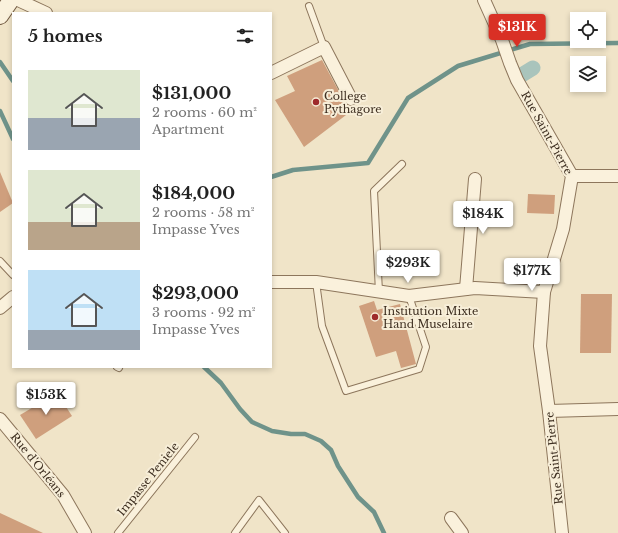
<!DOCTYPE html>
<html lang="en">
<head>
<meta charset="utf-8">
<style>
	body { margin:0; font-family:"Libre Baskerville",serif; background:#f6f6f6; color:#222; height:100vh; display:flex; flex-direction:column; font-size:15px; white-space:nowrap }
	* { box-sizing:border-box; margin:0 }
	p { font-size:13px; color:#767676 }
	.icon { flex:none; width:22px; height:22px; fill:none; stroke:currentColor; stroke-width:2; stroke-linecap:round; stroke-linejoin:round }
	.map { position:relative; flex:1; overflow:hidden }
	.sheet { position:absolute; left:12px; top:12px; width:260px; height:356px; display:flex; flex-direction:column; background:#fff; border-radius:0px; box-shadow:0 2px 6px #0003 }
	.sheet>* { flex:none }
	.buttons { position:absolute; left:570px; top:12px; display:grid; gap:8px }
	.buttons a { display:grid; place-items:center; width:36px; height:36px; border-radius:0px; background:#fff; box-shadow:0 2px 6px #0003; font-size:20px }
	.price { position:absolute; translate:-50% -34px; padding:0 9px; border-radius:4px; background:#fff; color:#222; font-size:13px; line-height:26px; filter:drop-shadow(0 1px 2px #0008) }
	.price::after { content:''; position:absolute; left:50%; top:24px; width:12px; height:9px; margin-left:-6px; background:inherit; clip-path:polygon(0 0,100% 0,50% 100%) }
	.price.selected { background:#d93025; color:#fff }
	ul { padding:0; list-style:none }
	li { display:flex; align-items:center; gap:12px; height:100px; padding:0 16px }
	li span { display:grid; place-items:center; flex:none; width:112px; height:80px; border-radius:0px; color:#555 }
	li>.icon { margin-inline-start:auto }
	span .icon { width:48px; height:48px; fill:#fffc; stroke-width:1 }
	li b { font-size:17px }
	h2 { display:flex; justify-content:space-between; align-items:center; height:48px; padding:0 16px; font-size:17px }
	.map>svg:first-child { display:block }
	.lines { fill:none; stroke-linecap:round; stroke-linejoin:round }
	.stream { stroke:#6f938a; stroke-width:4.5 }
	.canal { stroke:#a9c4bc; stroke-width:15 }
	.building { fill:#cf9f7d }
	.lane-casing { stroke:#8d765c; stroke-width:8 }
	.street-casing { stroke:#8d765c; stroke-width:14 }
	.secondary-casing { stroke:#6f573f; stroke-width:18 }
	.lane { stroke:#faf1dc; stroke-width:6 }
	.street { stroke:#faf1dc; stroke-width:12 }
	.secondary { stroke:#faf1dc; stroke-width:16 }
	.poi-dot { fill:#9e2a2b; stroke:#f7eed8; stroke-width:1.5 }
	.labels { text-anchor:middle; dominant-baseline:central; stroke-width:4; stroke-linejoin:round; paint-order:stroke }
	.poi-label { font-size:11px; fill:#3d2e20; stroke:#f7eed8; text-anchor:start }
	.street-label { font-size:11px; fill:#3d2e20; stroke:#f7eed8 }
</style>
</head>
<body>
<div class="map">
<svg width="618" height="533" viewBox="0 0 618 533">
	<rect width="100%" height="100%" fill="#f0e4c8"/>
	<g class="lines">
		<g class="stream">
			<polyline points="0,62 13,81"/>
			<polyline points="0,111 13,139"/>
			<polyline points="271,177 293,170 368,163 408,98 458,66 530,44 618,43"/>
			<polyline points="204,367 221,383 240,409 252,422 272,431 291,434 305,434 321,441 331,450 338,466 358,497 374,512 384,533"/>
		</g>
		<polyline class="canal" points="520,76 533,68"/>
	</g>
	<g class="building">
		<polygon points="322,60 350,112 304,147 275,100 295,91 287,76"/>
		<polygon points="0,172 13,203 0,212"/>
		<polygon points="528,194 555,195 554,214 527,213"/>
		<polygon points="581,294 612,294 611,353 580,353"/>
		<polygon points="374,301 377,310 400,304 416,364 401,368 396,351 376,357 359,306"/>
		<polygon points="57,393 72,416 36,439 20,415"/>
		<polygon points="0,513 43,533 0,533"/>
	</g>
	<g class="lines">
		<g class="lane-casing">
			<g id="lane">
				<polyline points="309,6 324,47"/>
				<polyline points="0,261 13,275"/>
				<polyline points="316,282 322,326 346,391 419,369 426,347 409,296"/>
				<polyline points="379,292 374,191 402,164"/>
				<polyline points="117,367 119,368"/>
				<polyline points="118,533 195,437"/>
				<polyline points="235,533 259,500 285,533"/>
			</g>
		</g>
		<g class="street-casing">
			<g id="street">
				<polyline points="18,0 46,13"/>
				<polyline points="484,0 502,40 510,63 517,80 572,176 563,229 544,292 540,346 549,411 562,533"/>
				<polyline points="271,73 324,47 351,99"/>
				<polyline points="572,176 618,176"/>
				<polyline points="271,282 316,282 409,296 475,288 544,292"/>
				<polyline points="466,289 475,179"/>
				<polyline points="0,308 13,297"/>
				<polyline points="549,411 618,409"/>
				<polyline points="0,419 63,495 85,533"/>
				<polyline points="451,518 462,533"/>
			</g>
		</g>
		<g class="secondary-casing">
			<polyline id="secondary" points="0,16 11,0"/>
		</g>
		<use href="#lane" class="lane"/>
		<use href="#street" class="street"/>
		<use href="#secondary" class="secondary"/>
	</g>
	<g class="poi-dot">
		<circle cx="316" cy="102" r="4"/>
		<circle cx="375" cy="317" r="4"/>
	</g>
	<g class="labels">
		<g class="poi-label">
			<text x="324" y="96">College<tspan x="324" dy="13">Pythagore</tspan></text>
			<text x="383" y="311">Institution Mixte<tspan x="383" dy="13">Hand Muselaire</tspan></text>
		</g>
		<g class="street-label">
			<text transform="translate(547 133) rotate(61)">Rue Saint-Pierre</text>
			<text transform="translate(554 458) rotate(-96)">Rue Saint-Pierre</text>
			<text transform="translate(38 465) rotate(51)">Rue d'Orléans</text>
			<text transform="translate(148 479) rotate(-51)">Impasse Peniele</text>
		</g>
	</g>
</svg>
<div class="buttons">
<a><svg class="icon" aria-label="locate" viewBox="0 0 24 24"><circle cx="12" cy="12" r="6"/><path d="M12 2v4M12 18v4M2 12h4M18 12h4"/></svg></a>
<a><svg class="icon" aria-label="layers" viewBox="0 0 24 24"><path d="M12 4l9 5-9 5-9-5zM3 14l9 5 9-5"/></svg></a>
</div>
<b class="price selected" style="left:517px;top:48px">$131K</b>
<b class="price" style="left:483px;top:235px">$184K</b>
<b class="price" style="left:408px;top:284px">$293K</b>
<b class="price" style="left:532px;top:292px">$177K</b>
<b class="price" style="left:46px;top:416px">$153K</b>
<section class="sheet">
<h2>5 homes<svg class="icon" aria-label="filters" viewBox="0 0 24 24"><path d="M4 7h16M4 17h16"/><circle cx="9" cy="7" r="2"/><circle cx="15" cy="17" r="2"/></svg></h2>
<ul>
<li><span style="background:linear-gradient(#dfe7d0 60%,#9aa5b1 0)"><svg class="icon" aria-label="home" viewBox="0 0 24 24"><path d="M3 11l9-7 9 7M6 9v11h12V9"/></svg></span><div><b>$131,000</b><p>2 rooms · 60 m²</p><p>Apartment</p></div></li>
<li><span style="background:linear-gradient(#dfe7d0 65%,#b9a48a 0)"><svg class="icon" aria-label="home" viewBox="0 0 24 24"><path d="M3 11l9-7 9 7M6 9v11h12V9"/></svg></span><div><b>$184,000</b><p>2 rooms · 58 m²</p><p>Impasse Yves</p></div></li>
<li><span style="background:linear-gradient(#bfe0f5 75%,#9aa5b1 0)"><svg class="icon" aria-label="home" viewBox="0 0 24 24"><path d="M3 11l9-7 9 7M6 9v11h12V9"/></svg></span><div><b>$293,000</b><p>3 rooms · 92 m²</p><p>Impasse Yves</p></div></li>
</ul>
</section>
</div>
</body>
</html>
